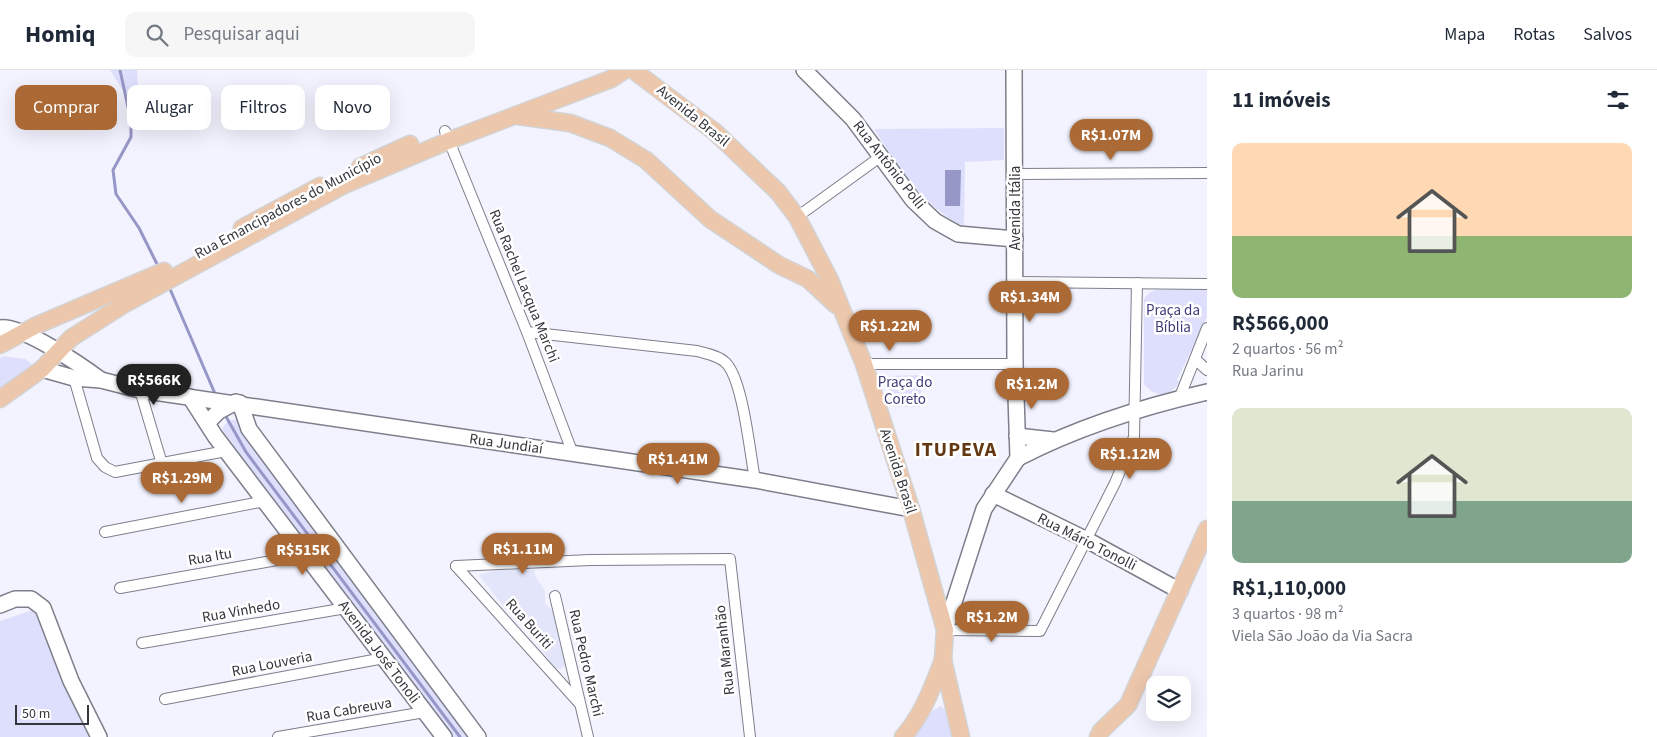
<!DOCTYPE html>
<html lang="pt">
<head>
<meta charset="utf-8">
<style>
	body { margin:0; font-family:"Source Sans 3",sans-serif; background:#f6f6f7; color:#1f2937; height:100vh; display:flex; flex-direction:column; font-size:19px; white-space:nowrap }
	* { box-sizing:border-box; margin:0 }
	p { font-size:16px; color:#747a83 }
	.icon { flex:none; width:28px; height:28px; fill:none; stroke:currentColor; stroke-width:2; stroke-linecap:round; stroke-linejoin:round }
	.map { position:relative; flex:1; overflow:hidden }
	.sheet { display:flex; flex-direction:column; background:#fff; width:450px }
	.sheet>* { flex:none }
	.hud { position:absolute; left:15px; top:15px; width:475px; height:45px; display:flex; gap:10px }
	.tools { position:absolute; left:1146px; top:606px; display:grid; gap:10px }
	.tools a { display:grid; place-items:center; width:45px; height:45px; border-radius:10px; background:#fff; box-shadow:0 5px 20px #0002; font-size:25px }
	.scale { position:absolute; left:15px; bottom:12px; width:74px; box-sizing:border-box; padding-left:5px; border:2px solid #35363b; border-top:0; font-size:14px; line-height:18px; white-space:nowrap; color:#35363b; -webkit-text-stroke:4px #fff; paint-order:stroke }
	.price { position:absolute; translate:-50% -42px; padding:0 11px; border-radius:18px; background:#ab6935; color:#fff; font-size:16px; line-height:32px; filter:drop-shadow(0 1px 2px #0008) }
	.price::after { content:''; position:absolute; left:50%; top:30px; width:15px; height:11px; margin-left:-8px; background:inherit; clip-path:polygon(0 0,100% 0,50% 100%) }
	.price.selected { background:#222; color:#fff }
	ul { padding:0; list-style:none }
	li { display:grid; align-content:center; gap:10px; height:265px; padding:0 25px }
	li span { display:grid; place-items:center; height:155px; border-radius:10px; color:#555 }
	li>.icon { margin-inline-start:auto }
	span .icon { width:90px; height:90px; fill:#fffc; stroke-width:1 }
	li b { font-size:21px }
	h2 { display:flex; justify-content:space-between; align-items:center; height:60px; padding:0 25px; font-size:21px }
	.pill { padding:0 18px; border-radius:10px; background:#fff; box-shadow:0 5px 20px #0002; font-size:18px; line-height:45px }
	.pill.selected { background:#ab6935; color:#fff }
	header { display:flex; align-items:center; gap:30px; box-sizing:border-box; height:70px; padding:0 25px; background:#fff; border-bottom:1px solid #e0e1e3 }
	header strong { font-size:24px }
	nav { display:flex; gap:28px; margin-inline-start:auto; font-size:18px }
	.search { width:350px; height:45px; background:#f6f6f7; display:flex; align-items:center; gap:12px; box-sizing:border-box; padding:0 18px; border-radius:10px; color:#747a83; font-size:19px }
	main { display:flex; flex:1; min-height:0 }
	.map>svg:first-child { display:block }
	.built { fill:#e3e5fa }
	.green { fill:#dedffc }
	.water { fill:#9697c7 }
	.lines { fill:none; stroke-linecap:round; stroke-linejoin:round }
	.stream { stroke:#9697c7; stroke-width:3 }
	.street-casing { stroke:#7d7e8a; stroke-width:12 }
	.secondary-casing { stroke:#7d7e8a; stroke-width:18 }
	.primary-casing { stroke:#d3d3d4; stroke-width:19 }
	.street { stroke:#fff; stroke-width:10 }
	.secondary { stroke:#fff; stroke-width:15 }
	.primary { stroke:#edc7ac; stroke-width:16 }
	.labels { text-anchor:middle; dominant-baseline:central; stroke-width:5; stroke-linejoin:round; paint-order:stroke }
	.street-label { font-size:15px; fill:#35363b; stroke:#fff }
	.park-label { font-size:15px; fill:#3f3c79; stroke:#fff }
	.district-label { font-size:20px; font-weight:bold; letter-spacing:1px; fill:#643813; stroke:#fff }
</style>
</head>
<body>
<header>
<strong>Homiq</strong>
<div class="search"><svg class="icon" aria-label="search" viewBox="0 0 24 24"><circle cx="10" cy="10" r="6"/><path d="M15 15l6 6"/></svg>Pesquisar aqui</div>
<nav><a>Mapa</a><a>Rotas</a><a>Salvos</a></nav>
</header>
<main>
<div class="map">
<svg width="1207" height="667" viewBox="0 0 1207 667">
	<rect width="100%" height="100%" fill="#f2f3fe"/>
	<polygon class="built" points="496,500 534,500 535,506 545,521 545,534 554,542 566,595 561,599 555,598 512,540 507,541 479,505"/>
	<g class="green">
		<polygon points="110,0 137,0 140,48"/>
		<path d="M1004 58V90L965 92 964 157C920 134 901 99 874 59Z"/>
		<path d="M1207 217V247L1177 310 1179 312C1171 327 1154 328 1144 314V229L1149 223 1156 220Z"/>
		<polygon points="3,286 25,289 31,293 31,299 0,322 0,288"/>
		<polygon points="922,305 920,337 895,337 884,306"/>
		<polygon points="232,350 236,350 323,474 469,667 452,667 266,421 222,359 226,353"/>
		<polygon points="33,540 37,541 92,667 0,667 0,551"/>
		<polygon points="941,636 951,646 955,667 908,667 932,641"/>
	</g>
	<polygon class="water" points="945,100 961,100 960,136 945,136"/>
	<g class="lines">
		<g class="stream">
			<polyline points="120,0 131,51 131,67 113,100 116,124 139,158 158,196"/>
			<polyline points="170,219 216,326"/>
			<polyline points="224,343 246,382 460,667"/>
		</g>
		<g class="street-casing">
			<g id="street">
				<polyline points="445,61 527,262 573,384"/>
				<polyline points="1015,104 1207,103"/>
				<polyline points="797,147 880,87"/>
				<polyline points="1015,212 1207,214"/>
				<path d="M527 262 697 281C707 284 717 285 725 292 743 308 750 384 755 410"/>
				<polyline points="1195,289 1207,300"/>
				<polyline points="864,294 1015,294"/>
				<polyline points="74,308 97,388 105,397 115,402 226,381"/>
				<polyline points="140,320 162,394"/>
				<polyline points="1179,329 1207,258"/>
				<polyline points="105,462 265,431"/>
				<polyline points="456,496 590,490 730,489 750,667"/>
				<polyline points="456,496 579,633"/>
				<polyline points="120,518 305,485"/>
				<polyline points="555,526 588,667"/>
				<polyline points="945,560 1040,561 1115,413 1134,367 1137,213"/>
				<polyline points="142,573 346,538"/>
				<polyline points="165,629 384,588"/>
				<polyline points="278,667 425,642"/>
			</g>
		</g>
		<g class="secondary-casing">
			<g id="secondary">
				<polyline points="804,0 853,49 913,130 935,151 958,164 1015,169"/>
				<path d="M0 258C23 255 82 296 101 310"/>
				<polyline points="42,299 74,308 101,310 140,320 755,410 911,439"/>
				<polyline points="190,327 215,366 444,667"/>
				<polyline points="240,333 249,359 478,667"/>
				<polyline points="207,353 219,341 236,332"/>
				<polyline points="1017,366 1053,370"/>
				<path d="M1018 388C1078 357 1141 337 1207 322"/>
				<polyline points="993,424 1087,470 1180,521"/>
				<polyline points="0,535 15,529 31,529 43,538 71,611 99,667"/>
				<polyline points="945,560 984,439 1018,388 1015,294 1014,0"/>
			</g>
		</g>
		<g class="primary-casing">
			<g id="primary">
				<polyline points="633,0 715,62 778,122 797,147 830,210 864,294 911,439 945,560 943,590 961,667"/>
				<polyline points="518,46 570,53 610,68 646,90 710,149 779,195 808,209 836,235"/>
				<polyline points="360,97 410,74"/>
				<polyline points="242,158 320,116"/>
				<polyline points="0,275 35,256 164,201"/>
				<polyline points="0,329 42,299 71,268 123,235 344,115 448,71 611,9 625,0"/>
				<path d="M903 667C923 644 932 618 943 590"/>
				<polyline points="1098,667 1101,661 1128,635 1207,459"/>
			</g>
		</g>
		<use href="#street" class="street"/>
		<use href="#secondary" class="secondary"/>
		<use href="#primary" class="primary"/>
	</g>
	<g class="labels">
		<g class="street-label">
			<text transform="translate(693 46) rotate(39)">Avenida Brasil</text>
			<text transform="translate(889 95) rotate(52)">Rua Antônio Polli</text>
			<text transform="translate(288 136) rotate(-28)">Rua Emancipadores do Município</text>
			<text transform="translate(1015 138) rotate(-90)">Avenida Itália</text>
			<text transform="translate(524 216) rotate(68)">Rua Rachel Lacqua Marchi</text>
			<text transform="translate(506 374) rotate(8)">Rua Jundiaí</text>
			<text transform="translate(898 401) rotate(72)">Avenida Brasil</text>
			<text transform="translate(1087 472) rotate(27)">Rua Mário Tonolli</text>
			<text transform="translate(210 487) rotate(-10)">Rua Itu</text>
			<text transform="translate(241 541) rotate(-10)">Rua Vinhedo</text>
			<text transform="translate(529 554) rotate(48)">Rua Buriti</text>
			<text transform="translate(725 580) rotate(-96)">Rua Maranhão</text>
			<text transform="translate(379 582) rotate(53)">Avenida José Tonoli</text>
			<text transform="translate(586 593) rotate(77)">Rua Pedro Marchi</text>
			<text transform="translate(272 594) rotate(-11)">Rua Louveria</text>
			<text transform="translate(349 640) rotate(-10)">Rua Cabreuva</text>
		</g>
		<g class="park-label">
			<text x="1173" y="240">Praça da<tspan x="1173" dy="17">Bíblia</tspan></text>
			<text x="905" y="312">Praça do<tspan x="905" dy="17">Coreto</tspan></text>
		</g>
		<g class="district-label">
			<text x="956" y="380">ITUPEVA</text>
		</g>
	</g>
</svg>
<div class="tools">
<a><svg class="icon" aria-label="layers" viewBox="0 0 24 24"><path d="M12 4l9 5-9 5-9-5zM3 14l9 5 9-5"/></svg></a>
</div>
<div class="scale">50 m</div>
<b class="price" style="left:1111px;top:91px">R$1.07M</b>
<b class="price" style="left:1030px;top:253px">R$1.34M</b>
<b class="price" style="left:890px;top:282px">R$1.22M</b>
<b class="price selected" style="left:154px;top:336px">R$566K</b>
<b class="price" style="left:1032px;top:340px">R$1.2M</b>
<b class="price" style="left:1130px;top:410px">R$1.12M</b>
<b class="price" style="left:678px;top:415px">R$1.41M</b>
<b class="price" style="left:182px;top:434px">R$1.29M</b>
<b class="price" style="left:523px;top:505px">R$1.11M</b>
<b class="price" style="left:303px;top:506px">R$515K</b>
<b class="price" style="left:992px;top:573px">R$1.2M</b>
<div class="hud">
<a class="pill selected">Comprar</a>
<a class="pill">Alugar</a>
<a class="pill">Filtros</a>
<a class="pill">Novo</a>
</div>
</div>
<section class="sheet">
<h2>11 imóveis<svg class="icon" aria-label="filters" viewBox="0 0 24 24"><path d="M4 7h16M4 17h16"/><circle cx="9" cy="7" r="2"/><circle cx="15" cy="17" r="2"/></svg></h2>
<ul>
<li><span style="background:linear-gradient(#ffd9b3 60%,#8fb573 0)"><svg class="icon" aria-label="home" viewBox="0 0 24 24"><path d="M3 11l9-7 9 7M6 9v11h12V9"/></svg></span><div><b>R$566,000</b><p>2 quartos · 56 m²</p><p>Rua Jarinu</p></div></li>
<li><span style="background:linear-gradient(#dfe7d0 60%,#7fa58c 0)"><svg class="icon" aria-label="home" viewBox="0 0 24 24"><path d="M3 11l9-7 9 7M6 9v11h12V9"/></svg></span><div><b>R$1,110,000</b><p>3 quartos · 98 m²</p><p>Viela São João da Via Sacra</p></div></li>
</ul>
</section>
</main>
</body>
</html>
